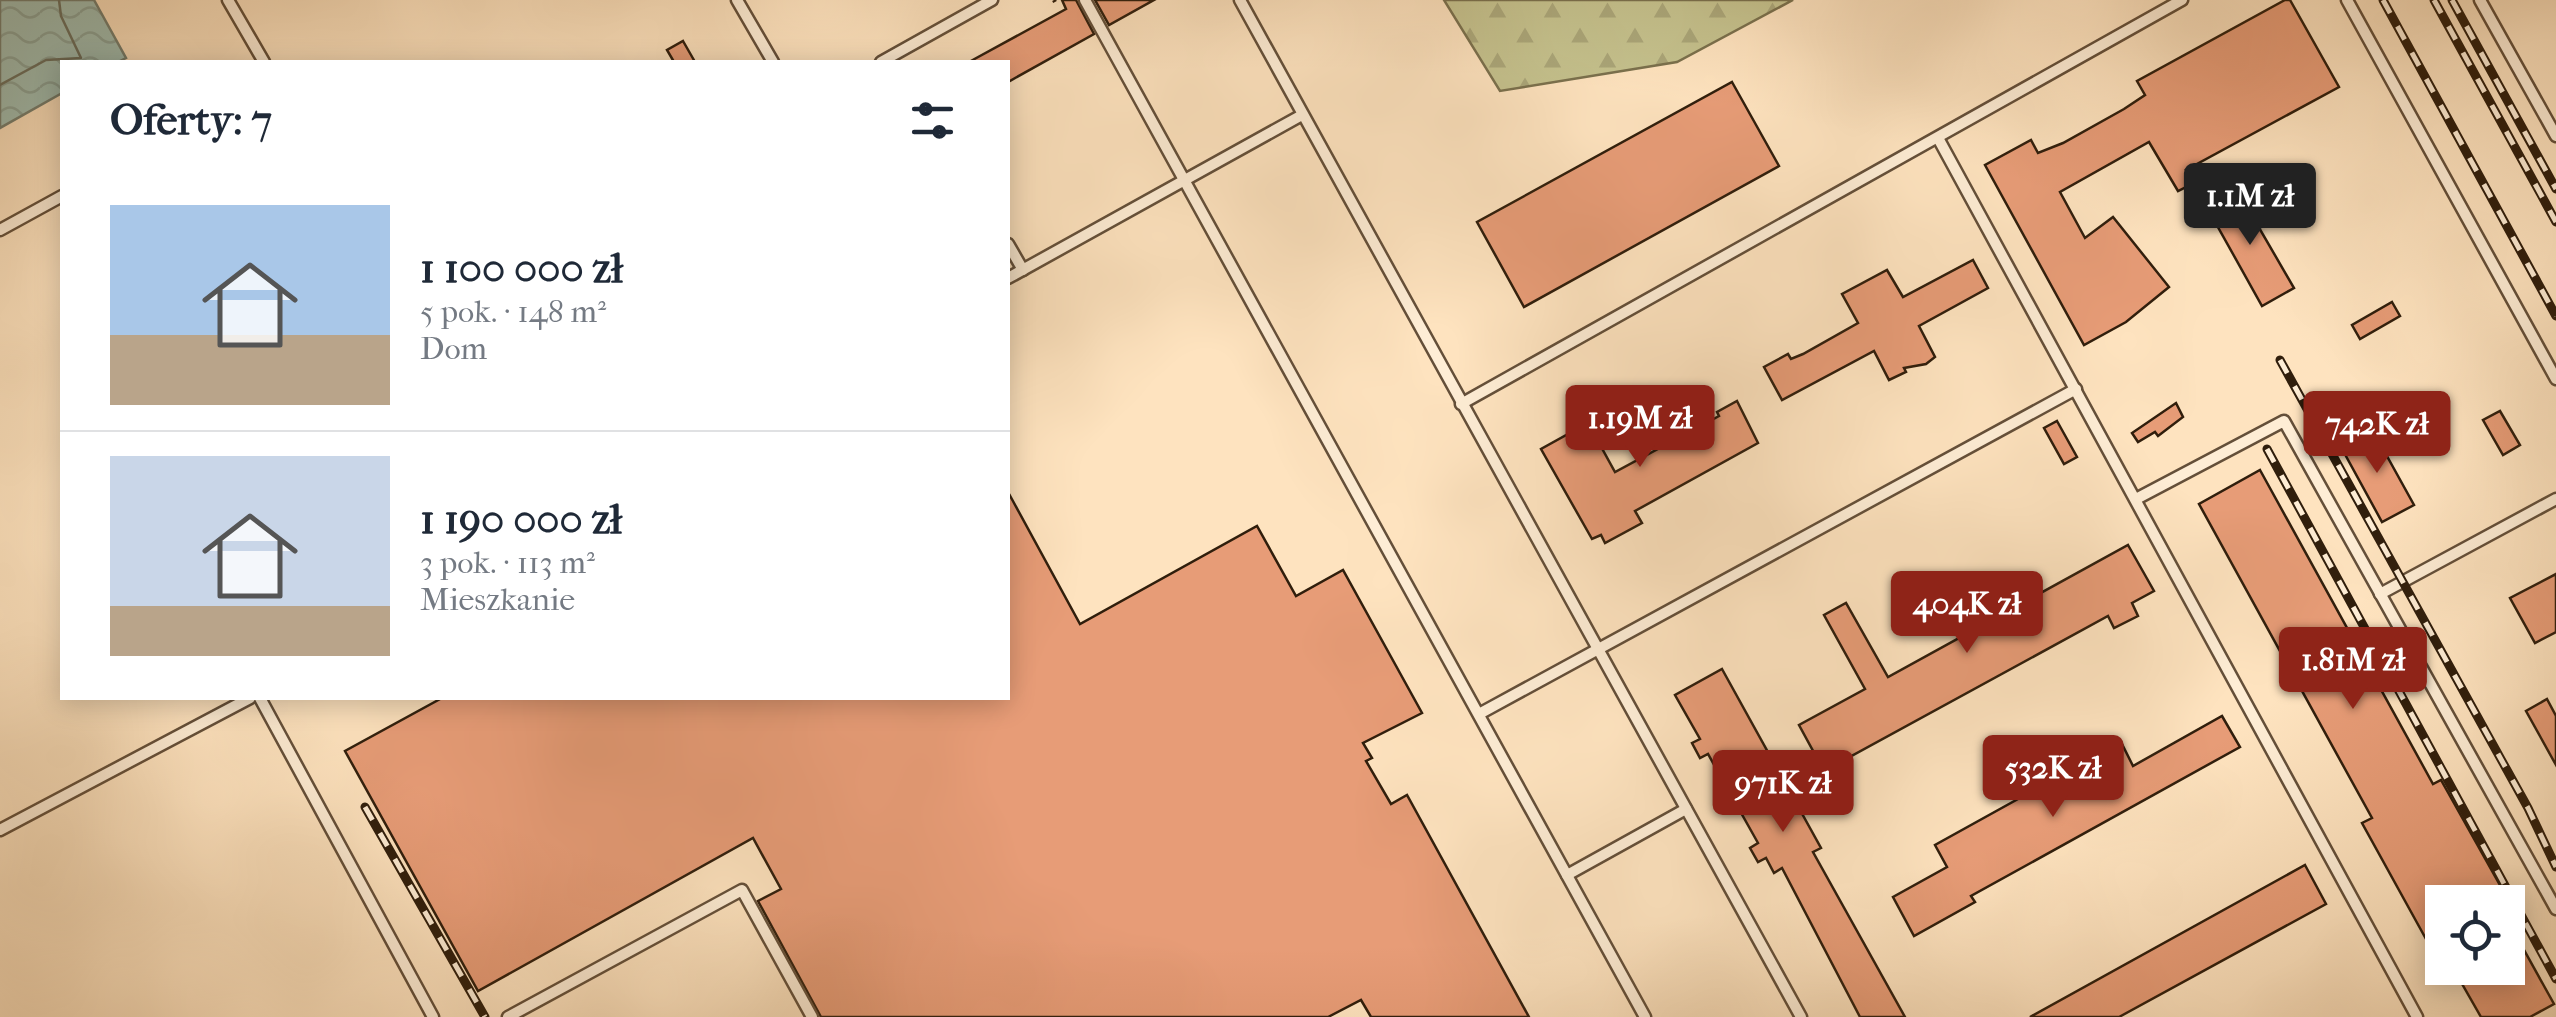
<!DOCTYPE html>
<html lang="pl">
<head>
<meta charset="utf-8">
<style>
	body { margin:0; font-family:"IM FELL French Canon",serif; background:#f2f2f3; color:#1f2937; height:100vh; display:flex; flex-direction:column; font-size:38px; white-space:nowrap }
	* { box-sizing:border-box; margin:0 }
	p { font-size:32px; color:#747a83 }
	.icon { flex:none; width:55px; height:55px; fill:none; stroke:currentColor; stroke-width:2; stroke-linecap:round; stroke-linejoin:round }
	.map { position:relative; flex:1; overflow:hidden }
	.drawer { position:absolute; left:60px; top:60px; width:950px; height:640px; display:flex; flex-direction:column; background:#fff; border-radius:0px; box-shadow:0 5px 25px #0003 }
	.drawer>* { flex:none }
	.controls { position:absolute; left:2425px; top:885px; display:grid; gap:20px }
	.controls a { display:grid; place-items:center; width:100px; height:100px; border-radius:0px; background:#fff; box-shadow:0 5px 25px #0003; font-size:50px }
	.price { position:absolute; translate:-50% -85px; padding:0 22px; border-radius:10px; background:#8f2418; color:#fff; font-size:32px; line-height:65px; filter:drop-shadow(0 2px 5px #0008) }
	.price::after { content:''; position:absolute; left:50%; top:60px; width:30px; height:22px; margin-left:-15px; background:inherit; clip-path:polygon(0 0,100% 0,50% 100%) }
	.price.selected { background:#222; color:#fff }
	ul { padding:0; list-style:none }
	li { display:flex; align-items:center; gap:30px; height:250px; padding:0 50px }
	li+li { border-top:2px solid #e0e1e3 }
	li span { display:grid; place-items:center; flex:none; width:280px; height:200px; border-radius:0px; color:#555 }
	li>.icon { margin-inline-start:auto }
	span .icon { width:120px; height:120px; fill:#fffc; stroke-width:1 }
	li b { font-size:42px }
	h2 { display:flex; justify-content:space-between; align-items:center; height:120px; padding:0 50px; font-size:42px }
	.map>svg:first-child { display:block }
	.forest { fill:url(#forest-firs); stroke:#7a704d; stroke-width:2.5 }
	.water { fill:url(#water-waves); stroke:#737e70; stroke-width:2.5 }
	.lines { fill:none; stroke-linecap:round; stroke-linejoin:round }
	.shore { stroke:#686e5f; stroke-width:2.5 }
	.building { fill:#e79c77; stroke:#301e0c; stroke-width:2.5 }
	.lane-casing { stroke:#644f39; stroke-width:15 }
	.path { stroke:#301e0c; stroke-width:4; stroke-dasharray:2.5 5; stroke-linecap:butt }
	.lane { stroke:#feedd5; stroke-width:10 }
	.rail-casing { stroke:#301e0c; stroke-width:9 }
	.rail { stroke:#feedd5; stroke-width:5; stroke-dasharray:15; stroke-linecap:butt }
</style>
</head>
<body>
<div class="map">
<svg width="2556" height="1017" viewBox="0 0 2556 1017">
	<defs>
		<pattern id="forest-firs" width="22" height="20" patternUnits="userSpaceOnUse" patternTransform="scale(2.5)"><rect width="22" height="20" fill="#c5c28e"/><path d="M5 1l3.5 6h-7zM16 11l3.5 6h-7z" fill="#aaa679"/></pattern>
		<pattern id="water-waves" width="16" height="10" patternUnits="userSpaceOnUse" patternTransform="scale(2.5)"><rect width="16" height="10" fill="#a0beb2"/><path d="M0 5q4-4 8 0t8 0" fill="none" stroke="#8aa398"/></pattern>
	</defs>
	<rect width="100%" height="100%" fill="#fee3bf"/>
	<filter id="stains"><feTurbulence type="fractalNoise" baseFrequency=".002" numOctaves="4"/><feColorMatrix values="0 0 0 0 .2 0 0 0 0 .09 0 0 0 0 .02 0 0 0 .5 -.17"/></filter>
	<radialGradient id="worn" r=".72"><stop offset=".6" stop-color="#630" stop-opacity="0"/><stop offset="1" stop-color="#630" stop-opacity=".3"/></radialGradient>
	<polygon class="forest" points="1444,0 1793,0 1677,62 1500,91"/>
	<polygon class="water" points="0,0 94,0 126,58 118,62 62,62 62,93 0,128"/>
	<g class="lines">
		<polyline class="shore" points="0,85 46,60 81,58 61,16 59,0"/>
	</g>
	<g class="building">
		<polygon points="1062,0 1076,0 1094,34 1008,82 1008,62 969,62 1066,9"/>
		<polygon points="1095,0 1154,0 1109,25"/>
		<polygon points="2285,0 2290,0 2339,87 2186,170 2194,183 2178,191 2149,142 2060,192 2085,238 2113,217 2169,287 2126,322 2084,345 1985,165 2031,140 2038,153 2063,143 2124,109 2145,95 2137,81"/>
		<polygon points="683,41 695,62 674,62 667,50"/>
		<polygon points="1732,82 1779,166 1524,307 1477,222"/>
		<polygon points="2236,188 2294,288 2262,306 2214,220 2218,218 2209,203"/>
		<polygon points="1973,260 1988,288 1919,326 1935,357 1926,364 1904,368 1906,372 1889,380 1874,351 1782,400 1764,367 1788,354 1791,359 1803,354 1858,323 1842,294 1887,270 1903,297"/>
		<polygon points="2392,302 2400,316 2360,339 2352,325"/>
		<polygon points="1737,401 1758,443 1635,511 1642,523 1605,543 1601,535 1592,539 1541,449 1588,423 1615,472 1719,416 1717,412"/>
		<polygon points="2176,403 2183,417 2158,436 2155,432 2138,442 2132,433"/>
		<polygon points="2500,411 2520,445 2503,455 2483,420"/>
		<polygon points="2057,421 2077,457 2064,464 2044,428"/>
		<polygon points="2372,429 2414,505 2382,522 2341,447"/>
		<polygon points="2260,470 2433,784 2441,780 2506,896 2495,902 2442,902 2442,968 2362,823 2372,818 2199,504"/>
		<polygon points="1008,492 1080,624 1257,526 1296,596 1343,570 1422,713 1363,743 1372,758 1366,761 1391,804 1407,795 1529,1017 1371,1017 1361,1000 1328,1017 821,1017 758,901 781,889 753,838 478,991 345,751 442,698 1008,698"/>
		<polygon points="2128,545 2154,591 2132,603 2138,616 2114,628 2108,616 1824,771 1799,725 1865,689 1824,615 1846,603 1888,677"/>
		<polygon points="2556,574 2556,632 2535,643 2510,598"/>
		<polygon points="1722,669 1821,848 1813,852 1905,1017 1860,1017 1782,868 1774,873 1766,858 1758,862 1750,848 1758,843 1708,754 1700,758 1692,743 1700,739 1675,695"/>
		<polygon points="2547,699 2556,716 2556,765 2526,711"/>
		<polygon points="2222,716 2240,747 1971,896 1975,902 1914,936 1893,897 1947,867 1935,845 2121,742 2133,766"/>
		<polygon points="2305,865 2326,904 2119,1017 2030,1017"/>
		<polygon points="2508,921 2554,1004 2530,1017 2481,1017 2453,968 2508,968"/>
	</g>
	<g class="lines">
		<g class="lane-casing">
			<g id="lane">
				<polyline points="228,0 264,62"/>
				<polyline points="737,0 773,62"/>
				<polyline points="1085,0 1645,1017"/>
				<polyline points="1240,0 1801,1017"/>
				<polyline points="2347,0 2556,379"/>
				<polyline points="2480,0 2556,136"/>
				<polyline points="881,62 992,0"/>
				<polyline points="1938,138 2417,1017"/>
				<polyline points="0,230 62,196"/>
				<polyline points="1008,244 1023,270"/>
				<polyline points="1008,278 1302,115"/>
				<polyline points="1461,404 2182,0"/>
				<polyline points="2136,499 2284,421 2556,909"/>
				<polyline points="2380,594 2556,499"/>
				<polyline points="260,698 433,1017"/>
				<polyline points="1479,714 2076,389"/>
				<polyline points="0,830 250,698"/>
				<polyline points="1567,875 1686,809"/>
				<polyline points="508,1017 742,890 812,1017"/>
			</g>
		</g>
		<polyline class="path" points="1054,0 1055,2"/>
		<use href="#lane" class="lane"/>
		<g class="rail-casing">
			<g id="rail">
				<polyline points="2383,0 2556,316"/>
				<polyline points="2434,0 2556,222"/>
				<polyline points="2452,0 2556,189"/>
				<polyline points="2280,360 2528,808 2556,867"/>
				<polyline points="2267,449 2556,979"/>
				<polyline points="365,807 485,1017"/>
			</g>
		</g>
		<use href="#rail" class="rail"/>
	</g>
	<rect width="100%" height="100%" filter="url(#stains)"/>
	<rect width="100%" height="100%" fill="url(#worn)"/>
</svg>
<div class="controls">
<a><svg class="icon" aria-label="locate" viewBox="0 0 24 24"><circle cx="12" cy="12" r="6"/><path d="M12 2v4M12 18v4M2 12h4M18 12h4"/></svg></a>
</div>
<b class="price selected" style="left:2250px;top:248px">1.1M zł</b>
<b class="price" style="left:1640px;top:470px">1.19M zł</b>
<b class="price" style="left:2377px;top:476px">742K zł</b>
<b class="price" style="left:1967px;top:656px">404K zł</b>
<b class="price" style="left:2353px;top:712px">1.81M zł</b>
<b class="price" style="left:2053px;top:820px">532K zł</b>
<b class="price" style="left:1783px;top:835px">971K zł</b>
<section class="drawer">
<h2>Oferty: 7<svg class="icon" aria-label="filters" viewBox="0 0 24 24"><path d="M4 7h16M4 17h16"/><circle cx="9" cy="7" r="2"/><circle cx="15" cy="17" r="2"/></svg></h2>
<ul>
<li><span style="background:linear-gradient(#a9c7e8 65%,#b9a48a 0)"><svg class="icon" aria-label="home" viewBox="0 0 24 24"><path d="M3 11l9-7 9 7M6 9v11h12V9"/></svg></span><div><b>1 100 000 zł</b><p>5 pok. · 148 m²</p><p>Dom</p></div></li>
<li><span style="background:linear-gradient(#c9d6e8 75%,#b9a48a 0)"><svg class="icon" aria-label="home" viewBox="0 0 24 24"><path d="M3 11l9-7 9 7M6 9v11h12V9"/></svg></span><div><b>1 190 000 zł</b><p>3 pok. · 113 m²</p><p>Mieszkanie</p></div></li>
</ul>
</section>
</div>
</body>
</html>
